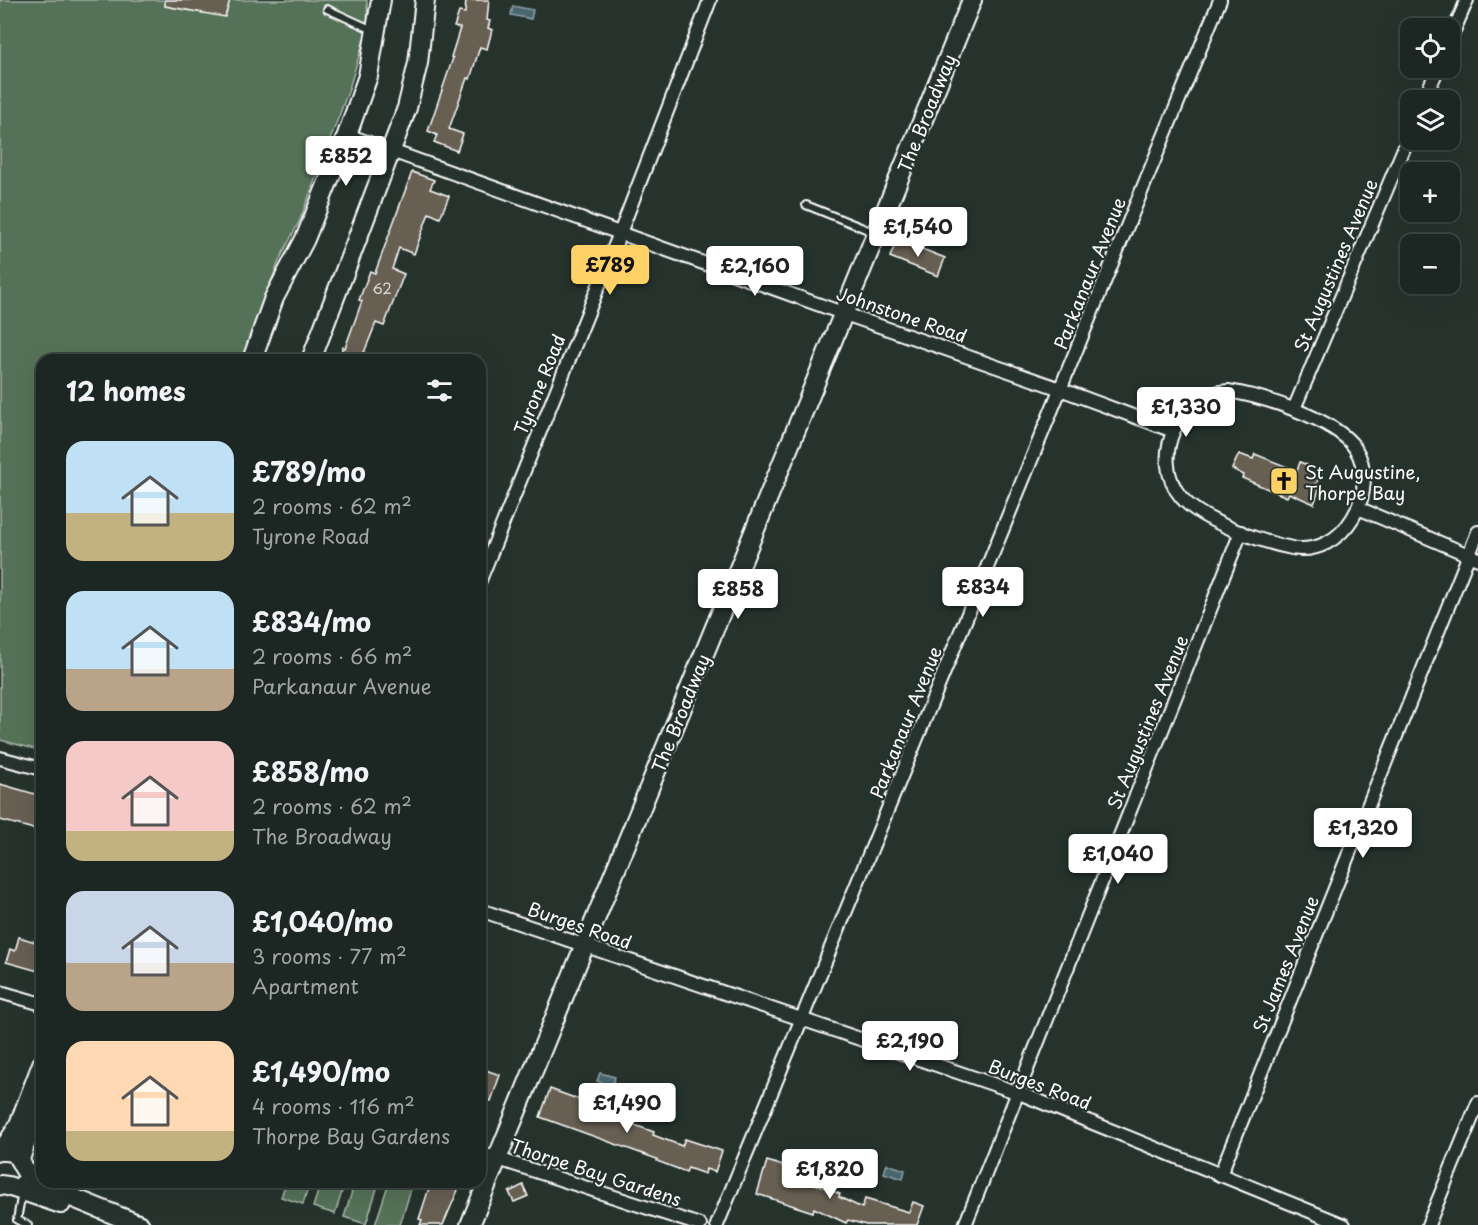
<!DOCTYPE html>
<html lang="en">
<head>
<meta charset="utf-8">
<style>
	body { margin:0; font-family:"Playpen Sans",sans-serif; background:#252e2a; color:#f1f3f6; height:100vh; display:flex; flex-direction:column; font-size:22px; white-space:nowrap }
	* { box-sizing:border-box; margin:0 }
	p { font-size:20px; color:#a0a5a5 }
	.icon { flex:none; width:33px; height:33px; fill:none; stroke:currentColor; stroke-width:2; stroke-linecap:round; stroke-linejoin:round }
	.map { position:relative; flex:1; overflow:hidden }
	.drawer { position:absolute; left:36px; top:354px; width:450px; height:834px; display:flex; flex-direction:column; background:#1c2622; border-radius:18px; box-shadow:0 6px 24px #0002,0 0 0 2px #3a4340 }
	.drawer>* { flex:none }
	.tools { position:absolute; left:1400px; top:18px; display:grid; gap:12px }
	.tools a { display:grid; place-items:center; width:60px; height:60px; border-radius:12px; background:#1c2622; box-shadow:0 6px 24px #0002,0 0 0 2px #3a4340; font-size:30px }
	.price { position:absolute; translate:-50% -51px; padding:0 14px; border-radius:6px; background:#fff; color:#222; font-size:20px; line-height:39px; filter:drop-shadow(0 2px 3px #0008) }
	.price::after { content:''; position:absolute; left:50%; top:36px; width:18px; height:14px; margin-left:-9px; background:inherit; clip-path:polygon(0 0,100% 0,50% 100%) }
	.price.on { background:#ffd166; color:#111 }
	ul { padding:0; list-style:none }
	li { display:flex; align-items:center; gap:18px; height:150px; padding:0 30px }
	li span { display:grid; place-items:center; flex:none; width:168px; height:120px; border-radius:18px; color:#555 }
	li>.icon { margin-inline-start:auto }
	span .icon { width:72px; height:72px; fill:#fffc; stroke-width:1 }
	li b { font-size:26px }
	h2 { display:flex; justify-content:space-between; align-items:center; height:72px; padding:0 30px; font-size:26px }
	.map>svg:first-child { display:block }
	.green { fill:#547259; stroke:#aab8ac; stroke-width:1.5 }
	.water { fill:#48666e; stroke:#91a3a8; stroke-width:1.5 }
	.building { fill:#685f52; stroke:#fff; stroke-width:1.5 }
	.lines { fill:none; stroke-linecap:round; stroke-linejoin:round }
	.lane-casing { stroke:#fff; stroke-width:10 }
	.street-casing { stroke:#fff; stroke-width:16 }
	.secondary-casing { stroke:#fff; stroke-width:22 }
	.lane { stroke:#26332d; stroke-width:6 }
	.street { stroke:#26332d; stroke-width:12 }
	.secondary { stroke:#26332d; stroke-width:18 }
	.labels { text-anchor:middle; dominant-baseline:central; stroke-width:4.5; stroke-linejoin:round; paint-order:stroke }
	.number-label { font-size:15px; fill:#d9d7d4 }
	.street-label { font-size:18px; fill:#fff; stroke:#26332d }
	.poi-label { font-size:18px; fill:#fff; stroke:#26332d; text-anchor:start }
</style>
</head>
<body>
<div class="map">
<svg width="1478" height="1225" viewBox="0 0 1478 1225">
	<rect width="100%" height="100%" fill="#26332d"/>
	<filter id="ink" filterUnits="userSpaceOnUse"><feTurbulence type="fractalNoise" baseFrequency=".0167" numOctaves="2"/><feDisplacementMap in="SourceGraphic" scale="12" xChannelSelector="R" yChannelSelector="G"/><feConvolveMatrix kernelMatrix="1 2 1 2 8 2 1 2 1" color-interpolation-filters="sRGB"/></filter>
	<g filter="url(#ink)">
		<g class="green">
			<polygon points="0,0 367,0 368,27 348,92 300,220 279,261 241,360 42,360 42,751 0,740"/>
			<polygon points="286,1182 310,1182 303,1204 281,1197"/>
			<polygon points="321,1182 345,1182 335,1214 313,1207"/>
			<polygon points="355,1182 379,1182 366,1224 344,1217"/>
			<polygon points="389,1182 399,1182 412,1186 400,1225 375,1225"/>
		</g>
		<g class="water">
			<polygon points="513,6 533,10 531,19 511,15"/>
			<polygon points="600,1073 615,1077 612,1086 597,1081"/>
			<polygon points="887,1164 905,1170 903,1179 884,1173"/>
		</g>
		<g class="building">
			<polygon points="165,0 230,0 225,17 165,6"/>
			<polygon points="466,0 489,0 487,20 490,21 488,28 492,30 487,49 480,47 470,79 467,78 449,129 463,134 457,151 434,142 437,135 428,131 453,58 451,57 460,28 454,27 459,12 465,13"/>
			<polygon points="412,172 434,180 430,189 449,196 440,218 429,213 414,254 399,248 392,269 404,274 384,326 376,323 361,360 338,360 343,347 345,348 362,301 359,300 370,271 375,273"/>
			<polygon points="897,239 945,258 938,276 890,257"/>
			<polygon points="1239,454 1253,459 1255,454 1297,471 1300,462 1322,471 1316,485 1320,487 1314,504 1289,493 1287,497 1242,478 1244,475 1232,469"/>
			<polygon points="0,784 42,796 42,804 34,829 0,820"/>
			<polygon points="19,937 42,944 42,972 6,962 10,949 15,951"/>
			<polygon points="480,1068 500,1075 491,1101 480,1097"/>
			<polygon points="550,1089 616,1113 615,1118 654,1132 653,1135 682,1146 685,1139 722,1151 715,1172 706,1169 705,1174 688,1168 686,1172 657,1161 657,1159 540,1117"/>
			<polygon points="767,1161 790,1168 788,1176 821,1186 840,1194 839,1197 862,1208 865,1199 909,1212 913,1202 924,1206 917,1225 866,1225 848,1220 846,1223 814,1208 813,1212 757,1194"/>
			<polygon points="431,1182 455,1182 454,1187 458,1190 443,1225 420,1225 422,1220 419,1219"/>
			<polygon points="523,1185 528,1196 514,1202 509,1192"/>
		</g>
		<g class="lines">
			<g class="lane-casing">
				<g id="lane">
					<polyline points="327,9 373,30"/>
					<polyline points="806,205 873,232"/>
					<polyline points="19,1180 19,1186 22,1192 17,1220 28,1225"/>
				</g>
			</g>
			<g class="street-casing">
				<g id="street">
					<polyline points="1449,42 1467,0"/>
					<polyline points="1424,100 1438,68"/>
					<polyline points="347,135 845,314 1052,386 1173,431"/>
					<path d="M1228 391C1261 396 1336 419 1355 448 1382 491 1343 558 1292 548 1261 542 1201 521 1181 497 1149 458 1178 394 1228 391Z"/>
					<polyline points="1294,409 1410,134"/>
					<polyline points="1358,508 1478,559"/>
					<polyline points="480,580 620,233 710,0"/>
					<polyline points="0,758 42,769"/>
					<polyline points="480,910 1019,1093 1344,1225"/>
					<polyline points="0,992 42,1004"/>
					<polyline points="480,1153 700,1225"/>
					<polyline points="1220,1175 1478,532"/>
					<polyline points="717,1225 1220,0"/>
					<polyline points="965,1225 1241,532"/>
					<polyline points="1428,1225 1478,1103"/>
				</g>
			</g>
			<g class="secondary-casing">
				<g id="secondary">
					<polyline points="252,360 274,298 305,239 347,135 368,76 381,0"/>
					<polyline points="311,360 407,108 418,63 425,0"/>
					<path d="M0 1151C19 1150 17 1158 25 1170 29 1178 36 1182 44 1186L140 1225"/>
					<polyline points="2,1151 18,1127 42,1064"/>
					<polyline points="20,1159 41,1098"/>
					<polyline points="0,1185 8,1186 61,1204"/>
					<polyline points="470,1225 972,0"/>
				</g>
			</g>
			<use href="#lane" class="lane"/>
			<use href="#street" class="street"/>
			<use href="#secondary" class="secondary"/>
		</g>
	</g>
	<defs>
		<g id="church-square" transform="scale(1.5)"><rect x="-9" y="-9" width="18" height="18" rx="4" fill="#ffd166" stroke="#26332d"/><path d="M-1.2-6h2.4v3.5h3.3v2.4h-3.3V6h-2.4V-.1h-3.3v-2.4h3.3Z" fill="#111"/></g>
	</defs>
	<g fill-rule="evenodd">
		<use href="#church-square" x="1284" y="481"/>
	</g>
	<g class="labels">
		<g class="number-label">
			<text x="382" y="287">62</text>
		</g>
		<g class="street-label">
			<text transform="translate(926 113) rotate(-68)">The Broadway</text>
			<text transform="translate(1335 265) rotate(-67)">St Augustines Avenue</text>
			<text transform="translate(1089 273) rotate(-68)">Parkanaur Avenue</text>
			<text transform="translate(902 314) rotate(19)">Johnstone Road</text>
			<text transform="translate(539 384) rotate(-68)">Tyrone Road</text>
			<text transform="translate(680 713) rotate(-68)">The Broadway</text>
			<text transform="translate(905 722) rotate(-68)">Parkanaur Avenue</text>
			<text transform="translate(1147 722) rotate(-68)">St Augustines Avenue</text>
			<text transform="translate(580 925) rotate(19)">Burges Road</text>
			<text transform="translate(1285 964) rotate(-68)">St James Avenue</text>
			<text transform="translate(1040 1084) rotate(21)">Burges Road</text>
			<text transform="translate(596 1172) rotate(18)">Thorpe Bay Gardens</text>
		</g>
		<g class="poi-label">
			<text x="1305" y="471">St Augustine,<tspan x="1305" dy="21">Thorpe Bay</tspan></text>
		</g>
	</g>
</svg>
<div class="tools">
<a><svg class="icon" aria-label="locate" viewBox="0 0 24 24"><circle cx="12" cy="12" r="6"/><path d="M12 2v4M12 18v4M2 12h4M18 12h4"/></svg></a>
<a><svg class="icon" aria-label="layers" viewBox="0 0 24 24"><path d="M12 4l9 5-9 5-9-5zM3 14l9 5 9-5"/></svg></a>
<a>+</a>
<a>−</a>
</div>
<b class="price" style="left:346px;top:187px">£852</b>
<b class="price" style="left:918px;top:258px">£1,540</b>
<b class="price on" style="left:610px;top:296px">£789</b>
<b class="price" style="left:755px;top:297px">£2,160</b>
<b class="price" style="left:1186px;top:438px">£1,330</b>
<b class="price" style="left:983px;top:618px">£834</b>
<b class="price" style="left:738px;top:620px">£858</b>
<b class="price" style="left:1363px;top:859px">£1,320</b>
<b class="price" style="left:1118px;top:885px">£1,040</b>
<b class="price" style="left:910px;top:1072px">£2,190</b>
<b class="price" style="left:627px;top:1134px">£1,490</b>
<b class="price" style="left:830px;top:1200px">£1,820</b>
<section class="drawer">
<h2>12 homes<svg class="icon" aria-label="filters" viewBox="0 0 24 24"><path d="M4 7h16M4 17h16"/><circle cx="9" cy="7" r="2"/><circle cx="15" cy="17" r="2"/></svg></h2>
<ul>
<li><span style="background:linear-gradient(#bfe0f5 60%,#c2b280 0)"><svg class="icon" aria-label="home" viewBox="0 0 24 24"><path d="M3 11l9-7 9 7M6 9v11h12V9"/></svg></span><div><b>£789/mo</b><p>2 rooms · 62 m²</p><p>Tyrone Road</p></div></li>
<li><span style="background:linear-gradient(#bfe0f5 65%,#b9a48a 0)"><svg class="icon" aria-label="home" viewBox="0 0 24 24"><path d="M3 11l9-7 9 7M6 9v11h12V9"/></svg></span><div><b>£834/mo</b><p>2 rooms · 66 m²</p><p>Parkanaur Avenue</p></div></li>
<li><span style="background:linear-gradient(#f6c9c9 75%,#c2b280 0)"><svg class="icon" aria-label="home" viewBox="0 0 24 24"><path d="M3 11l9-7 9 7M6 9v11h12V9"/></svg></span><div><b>£858/mo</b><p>2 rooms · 62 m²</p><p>The Broadway</p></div></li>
<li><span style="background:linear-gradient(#c9d6e8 60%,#b9a48a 0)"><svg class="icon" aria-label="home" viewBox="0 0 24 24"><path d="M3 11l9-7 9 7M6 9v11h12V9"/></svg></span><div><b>£1,040/mo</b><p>3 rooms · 77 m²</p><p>Apartment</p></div></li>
<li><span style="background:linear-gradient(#ffd9b3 75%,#c2b280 0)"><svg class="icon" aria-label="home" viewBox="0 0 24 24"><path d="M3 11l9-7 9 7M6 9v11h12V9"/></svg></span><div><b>£1,490/mo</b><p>4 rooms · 116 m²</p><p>Thorpe Bay Gardens</p></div></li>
</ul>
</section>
</div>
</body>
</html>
